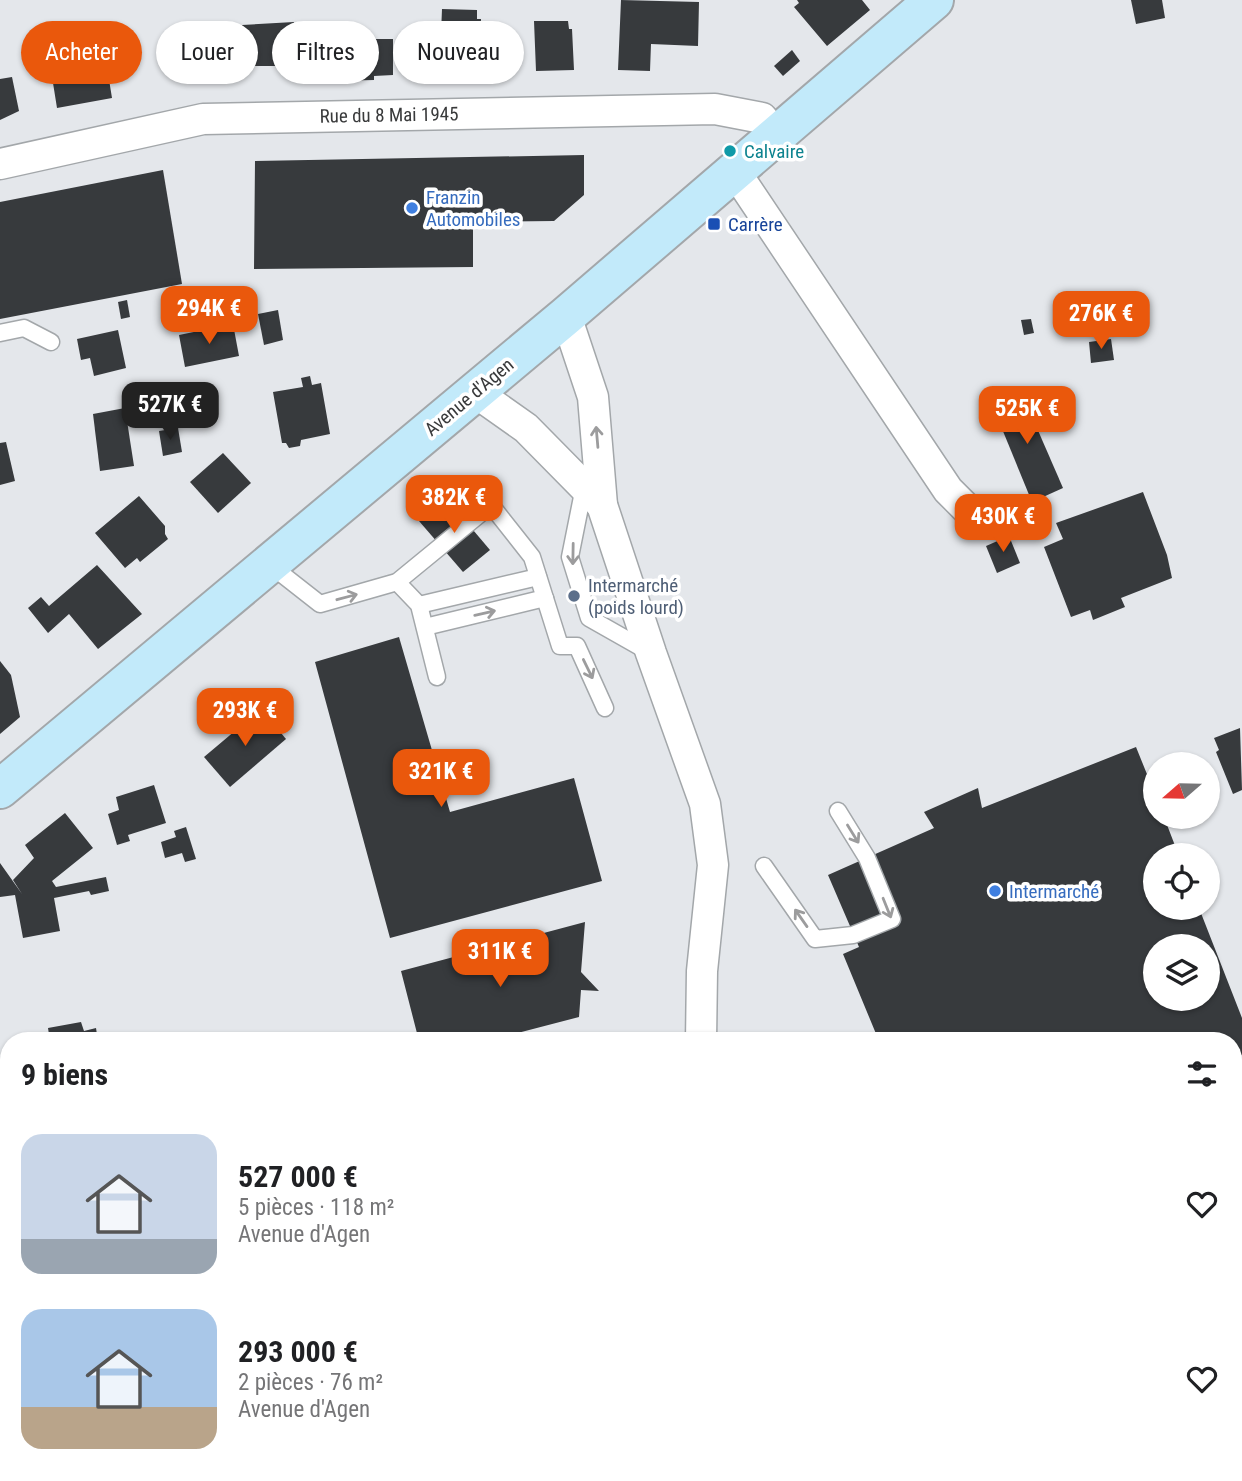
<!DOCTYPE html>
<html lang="fr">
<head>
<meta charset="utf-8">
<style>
	body { margin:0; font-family:"Roboto Condensed",sans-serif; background:#f2f2f2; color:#202124; height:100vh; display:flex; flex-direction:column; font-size:26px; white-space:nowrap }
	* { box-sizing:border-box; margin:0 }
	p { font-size:23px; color:#757577 }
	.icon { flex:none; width:38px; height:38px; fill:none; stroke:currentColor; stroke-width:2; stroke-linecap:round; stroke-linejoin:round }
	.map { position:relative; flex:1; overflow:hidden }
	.sheet { position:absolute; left:0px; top:1032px; width:1242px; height:450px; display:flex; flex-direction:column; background:#fff; border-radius:28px 28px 0 0; box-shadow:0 2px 5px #0004 }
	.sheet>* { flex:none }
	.hud { position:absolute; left:21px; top:21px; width:700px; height:63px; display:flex; gap:14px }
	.needle { width:46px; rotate:250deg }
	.buttons { position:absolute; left:1143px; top:752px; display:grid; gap:14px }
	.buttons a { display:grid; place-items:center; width:77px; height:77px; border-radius:50%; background:#fff; box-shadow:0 2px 5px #0004; font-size:35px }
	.price { position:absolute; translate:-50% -60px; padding:0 16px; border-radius:14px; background:#ea580c; color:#fff; font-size:23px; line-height:46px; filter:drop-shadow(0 2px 4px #0008) }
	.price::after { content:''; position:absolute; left:50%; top:42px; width:21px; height:16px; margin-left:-10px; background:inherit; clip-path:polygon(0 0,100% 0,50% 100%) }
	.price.on { background:#222; color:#fff }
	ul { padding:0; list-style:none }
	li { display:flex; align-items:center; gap:21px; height:175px; padding:0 21px }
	li span { display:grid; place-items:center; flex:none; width:196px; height:140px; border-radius:21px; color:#555 }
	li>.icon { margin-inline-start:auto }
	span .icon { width:84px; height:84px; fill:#fffc; stroke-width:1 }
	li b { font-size:30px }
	h2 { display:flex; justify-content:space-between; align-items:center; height:84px; padding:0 21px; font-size:30px }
	.pill { padding:0 24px; border-radius:32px; background:#fff; box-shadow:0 2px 5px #0004; font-size:24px; line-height:63px }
	.pill.on { background:#ea580c; color:#fff }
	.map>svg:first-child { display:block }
	.building { fill:#373a3d; fill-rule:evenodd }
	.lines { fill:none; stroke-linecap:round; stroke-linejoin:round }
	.lane-casing { stroke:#a3a7aa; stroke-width:19 }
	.street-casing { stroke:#a3a7aa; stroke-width:33 }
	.secondary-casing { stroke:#a3a7aa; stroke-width:42 }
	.primary-casing { stroke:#c4c4c4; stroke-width:42 }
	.path { stroke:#96989b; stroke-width:4.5; stroke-dasharray:3.5 5; stroke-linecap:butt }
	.lane { stroke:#fff; stroke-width:16 }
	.street { stroke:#fff; stroke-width:30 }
	.secondary { stroke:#c2eafa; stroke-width:38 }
	.primary { stroke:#85d4f6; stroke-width:38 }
	.oneway { stroke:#9c9c9d }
	.culture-dot { fill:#0f9aa8; stroke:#fff; stroke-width:2.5 }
	.shop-dot { fill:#3f7fe0; stroke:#fff; stroke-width:2.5 }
	.transit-dot { fill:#1a4fb4; stroke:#fff; stroke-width:2.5 }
	.service-dot { fill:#5c6f8a; stroke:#fff; stroke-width:2.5 }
	.labels { text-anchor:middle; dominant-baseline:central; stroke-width:7; stroke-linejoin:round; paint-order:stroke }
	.street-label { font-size:19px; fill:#393a3b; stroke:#fff }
	.culture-label { font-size:19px; fill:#0d838f; stroke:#fff; text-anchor:start }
	.shop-label { font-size:19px; fill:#366cbe; stroke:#fff; text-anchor:start }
	.transit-label { font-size:19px; fill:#164399; stroke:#fff; text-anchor:start }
	.service-label { font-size:19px; fill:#4e5e75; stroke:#fff; text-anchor:start }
</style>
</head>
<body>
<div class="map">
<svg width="1242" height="1481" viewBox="0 0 1242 1481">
	<rect width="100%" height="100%" fill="#e4e7eb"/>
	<g class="building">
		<polygon points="621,0 699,2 698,46 651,44 650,71 618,70"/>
		<polygon points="797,0 862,0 870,10 827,46 794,7 799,3"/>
		<polygon points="1131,0 1162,0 1165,18 1136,24"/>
		<polygon points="442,9 477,10 477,19 481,19 480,59 440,59"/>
		<polygon points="534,21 568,21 569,29 572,29 574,70 536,71"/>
		<polygon points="294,22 295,60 284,60 283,66 244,66 242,25"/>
		<polygon points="336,39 393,39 393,75 374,76 374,80 330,81 330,70 335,70"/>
		<polygon points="792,50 800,61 783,76 774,66"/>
		<polygon points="61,55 63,62 105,55 112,98 57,108 49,58"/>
		<polygon points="12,77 19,111 0,120 0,79"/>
		<polygon points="584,155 584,195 554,221 473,222 473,267 254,269 255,161"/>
		<polygon points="163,170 182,284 0,319 0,202"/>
		<polygon points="127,300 130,317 121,319 118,302"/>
		<polygon points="278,310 283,340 264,345 258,314"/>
		<polygon points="1031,319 1034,333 1024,335 1021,320"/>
		<polygon points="233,324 239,356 185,367 179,335"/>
		<polygon points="118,330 126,368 94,376 90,358 81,360 77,339"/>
		<polygon points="1111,339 1114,360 1091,363 1089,342"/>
		<polygon points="310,376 312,385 321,383 330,434 301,440 300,446 289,448 286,443 282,443 273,392 303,387 301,378"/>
		<polygon points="143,382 146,400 133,403 129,384"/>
		<polygon points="1020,389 1063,488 1032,502 991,402"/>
		<polygon points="165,403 168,419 160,421 157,405"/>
		<polygon points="125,408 134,466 100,471 93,414"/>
		<polygon points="178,428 182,452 163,456 159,431"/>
		<polygon points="6,442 15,481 0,485 0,443"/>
		<polygon points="223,453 251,483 218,513 190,482"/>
		<polygon points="1143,492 1167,555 1172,578 1121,598 1125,607 1093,620 1090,610 1071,617 1044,547 1063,539 1056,523"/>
		<polygon points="139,496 165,526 165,534 168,539 140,562 137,558 125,568 95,533"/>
		<polygon points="446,498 490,550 463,572 419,521"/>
		<polygon points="1009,536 1020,563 997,573 986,546"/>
		<polygon points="97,565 142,614 98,649 69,614 48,633 28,608 41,597 49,606"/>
		<polygon points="399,637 450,812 574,778 602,881 390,938 315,662"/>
		<polygon points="0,661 11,675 20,717 0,734"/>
		<polygon points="261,709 286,739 230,787 204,757"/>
		<polygon points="1240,728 1242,790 1233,794 1216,752 1219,750 1214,738"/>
		<path d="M1136 747 1155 794V817H1164L1179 856H1155V908H1199L1242 1018V1055L1234 1058V1041H879L843 954 859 947 828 875 934 828 924 812 978 788 982 808ZM1155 947H1208V999H1155Z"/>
		<polygon points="154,785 166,823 128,835 130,841 117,845 108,814 119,810 116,797"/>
		<polygon points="65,813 93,848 52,881 56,887 106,877 109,891 91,895 89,891 54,898 60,931 23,938 15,895 0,897 0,863 22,894 13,880 34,858 25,845"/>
		<polygon points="186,827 196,859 185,862 182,853 165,858 161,842 176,837 174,831"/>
		<polygon points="585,922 581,972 599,991 581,990 579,1017 487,1041 419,1041 401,971"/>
		<polygon points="81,1022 84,1031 96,1028 98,1041 50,1041 48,1028"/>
		<polygon points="9,1213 9,1264 2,1266 0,1215"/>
		<polygon points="9,1340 9,1370 7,1370 2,1341"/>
		<polygon points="656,1474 738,1474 740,1481 658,1481"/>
	</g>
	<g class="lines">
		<g class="lane-casing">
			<g id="lane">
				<polyline points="0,333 24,328 51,342"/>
				<polyline points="584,487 570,557 589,618 649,652"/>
				<polyline points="269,564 320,604 397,582 491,505 532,557 560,646 577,646 605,708"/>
				<polyline points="397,582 419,605 437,677"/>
				<polyline points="419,605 538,577"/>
				<polyline points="425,627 545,598"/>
				<polyline points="764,866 815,939 853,935 892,919 867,858 838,811"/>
			</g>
		</g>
		<g class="street-casing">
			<g id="street">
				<polyline points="0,164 203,119 715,109 762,118 775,134"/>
				<polyline points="734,170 948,490 975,517 1018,523"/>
				<polyline points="566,316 593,397 602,505 651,653 705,804 713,865 702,971 701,1041"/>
				<polyline points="475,392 526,428 602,505"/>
				<polyline points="1234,1136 1242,1124"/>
				<polyline points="0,1160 9,1160"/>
				<polyline points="830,1474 832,1481"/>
				<polyline points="1031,1481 1040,1474"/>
			</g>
		</g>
		<g class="secondary-casing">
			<polyline id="secondary" points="0,789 566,316 934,0"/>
		</g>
		<g class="primary-casing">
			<g id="primary">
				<polyline points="1234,1315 1242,1299"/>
				<polyline points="1165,1481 1167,1474"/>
			</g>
		</g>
		<g class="path">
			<polyline points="1234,1187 1242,1174"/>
			<polyline points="1099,1481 1101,1474"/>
		</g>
		<use href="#lane" class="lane"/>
		<use href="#street" class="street"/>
		<use href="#secondary" class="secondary"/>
		<use href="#primary" class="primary"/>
	</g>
	<defs><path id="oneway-shaft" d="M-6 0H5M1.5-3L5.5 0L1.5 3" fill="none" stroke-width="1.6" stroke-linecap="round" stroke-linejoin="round" transform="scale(1.75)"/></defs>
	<g class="oneway">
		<use href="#oneway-shaft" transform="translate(597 437) rotate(-95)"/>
		<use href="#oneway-shaft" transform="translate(573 554) rotate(91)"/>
		<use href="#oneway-shaft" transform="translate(347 597) rotate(-15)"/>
		<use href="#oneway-shaft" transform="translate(485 613) rotate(-13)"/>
		<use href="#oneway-shaft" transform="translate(588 669) rotate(64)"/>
		<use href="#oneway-shaft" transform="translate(853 834) rotate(58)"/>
		<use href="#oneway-shaft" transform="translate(887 908) rotate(68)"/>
		<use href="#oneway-shaft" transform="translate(801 918) rotate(-125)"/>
	</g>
	<circle class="culture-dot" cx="730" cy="151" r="7"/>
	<g class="shop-dot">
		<circle cx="412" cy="208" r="7"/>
		<circle cx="995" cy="891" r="7"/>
	</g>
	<rect class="transit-dot" x="707" y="217" width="14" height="14" rx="3.5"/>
	<circle class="service-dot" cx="574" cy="596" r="7"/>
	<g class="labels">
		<g class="street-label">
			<text transform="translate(389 115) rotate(-1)">Rue du 8 Mai 1945</text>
			<text transform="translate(469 397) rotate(-40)">Avenue d'Agen</text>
		</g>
		<g class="culture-label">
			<text x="744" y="151">Calvaire</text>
		</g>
		<g class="shop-label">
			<text x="426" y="197">Franzin<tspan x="426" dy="22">Automobiles</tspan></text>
			<text x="1009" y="891">Intermarché</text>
		</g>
		<g class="transit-label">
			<text x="728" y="224">Carrère</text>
		</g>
		<g class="service-label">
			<text x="588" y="585">Intermarché<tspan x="588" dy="22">(poids lourd)</tspan></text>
		</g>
	</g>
</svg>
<div class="buttons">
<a><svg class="needle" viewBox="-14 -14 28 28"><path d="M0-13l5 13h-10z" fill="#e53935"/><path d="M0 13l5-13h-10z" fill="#757577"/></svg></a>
<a><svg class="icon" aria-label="locate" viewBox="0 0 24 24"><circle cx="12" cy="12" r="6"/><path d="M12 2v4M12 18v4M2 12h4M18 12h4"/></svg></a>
<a><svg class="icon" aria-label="layers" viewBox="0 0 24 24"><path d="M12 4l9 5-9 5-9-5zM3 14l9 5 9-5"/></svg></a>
</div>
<b class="price" style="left:209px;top:346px">294K €</b>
<b class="price" style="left:1101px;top:351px">276K €</b>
<b class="price on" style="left:170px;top:442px">527K €</b>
<b class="price" style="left:1027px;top:446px">525K €</b>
<b class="price" style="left:454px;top:535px">382K €</b>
<b class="price" style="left:1003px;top:554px">430K €</b>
<b class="price" style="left:245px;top:748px">293K €</b>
<b class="price" style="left:441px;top:809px">321K €</b>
<b class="price" style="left:500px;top:989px">311K €</b>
<div class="hud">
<a class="pill on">Acheter</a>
<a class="pill">Louer</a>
<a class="pill">Filtres</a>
<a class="pill">Nouveau</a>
</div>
<section class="sheet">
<h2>9 biens<svg class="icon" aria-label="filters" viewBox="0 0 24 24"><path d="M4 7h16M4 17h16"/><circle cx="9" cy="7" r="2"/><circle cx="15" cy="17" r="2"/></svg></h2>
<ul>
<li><span style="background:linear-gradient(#c9d6e8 75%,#9aa5b1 0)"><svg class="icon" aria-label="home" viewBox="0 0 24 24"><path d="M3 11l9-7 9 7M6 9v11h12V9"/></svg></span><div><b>527 000 €</b><p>5 pièces · 118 m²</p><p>Avenue d'Agen</p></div><svg class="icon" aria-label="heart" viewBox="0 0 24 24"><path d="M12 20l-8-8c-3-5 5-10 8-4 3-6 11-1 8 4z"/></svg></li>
<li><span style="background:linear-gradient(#a9c7e8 70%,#b9a48a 0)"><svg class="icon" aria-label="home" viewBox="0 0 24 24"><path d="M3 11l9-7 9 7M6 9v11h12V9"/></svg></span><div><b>293 000 €</b><p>2 pièces · 76 m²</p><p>Avenue d'Agen</p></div><svg class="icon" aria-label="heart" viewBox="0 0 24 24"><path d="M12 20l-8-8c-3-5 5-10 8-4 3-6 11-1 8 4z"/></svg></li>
</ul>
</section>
</div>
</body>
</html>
